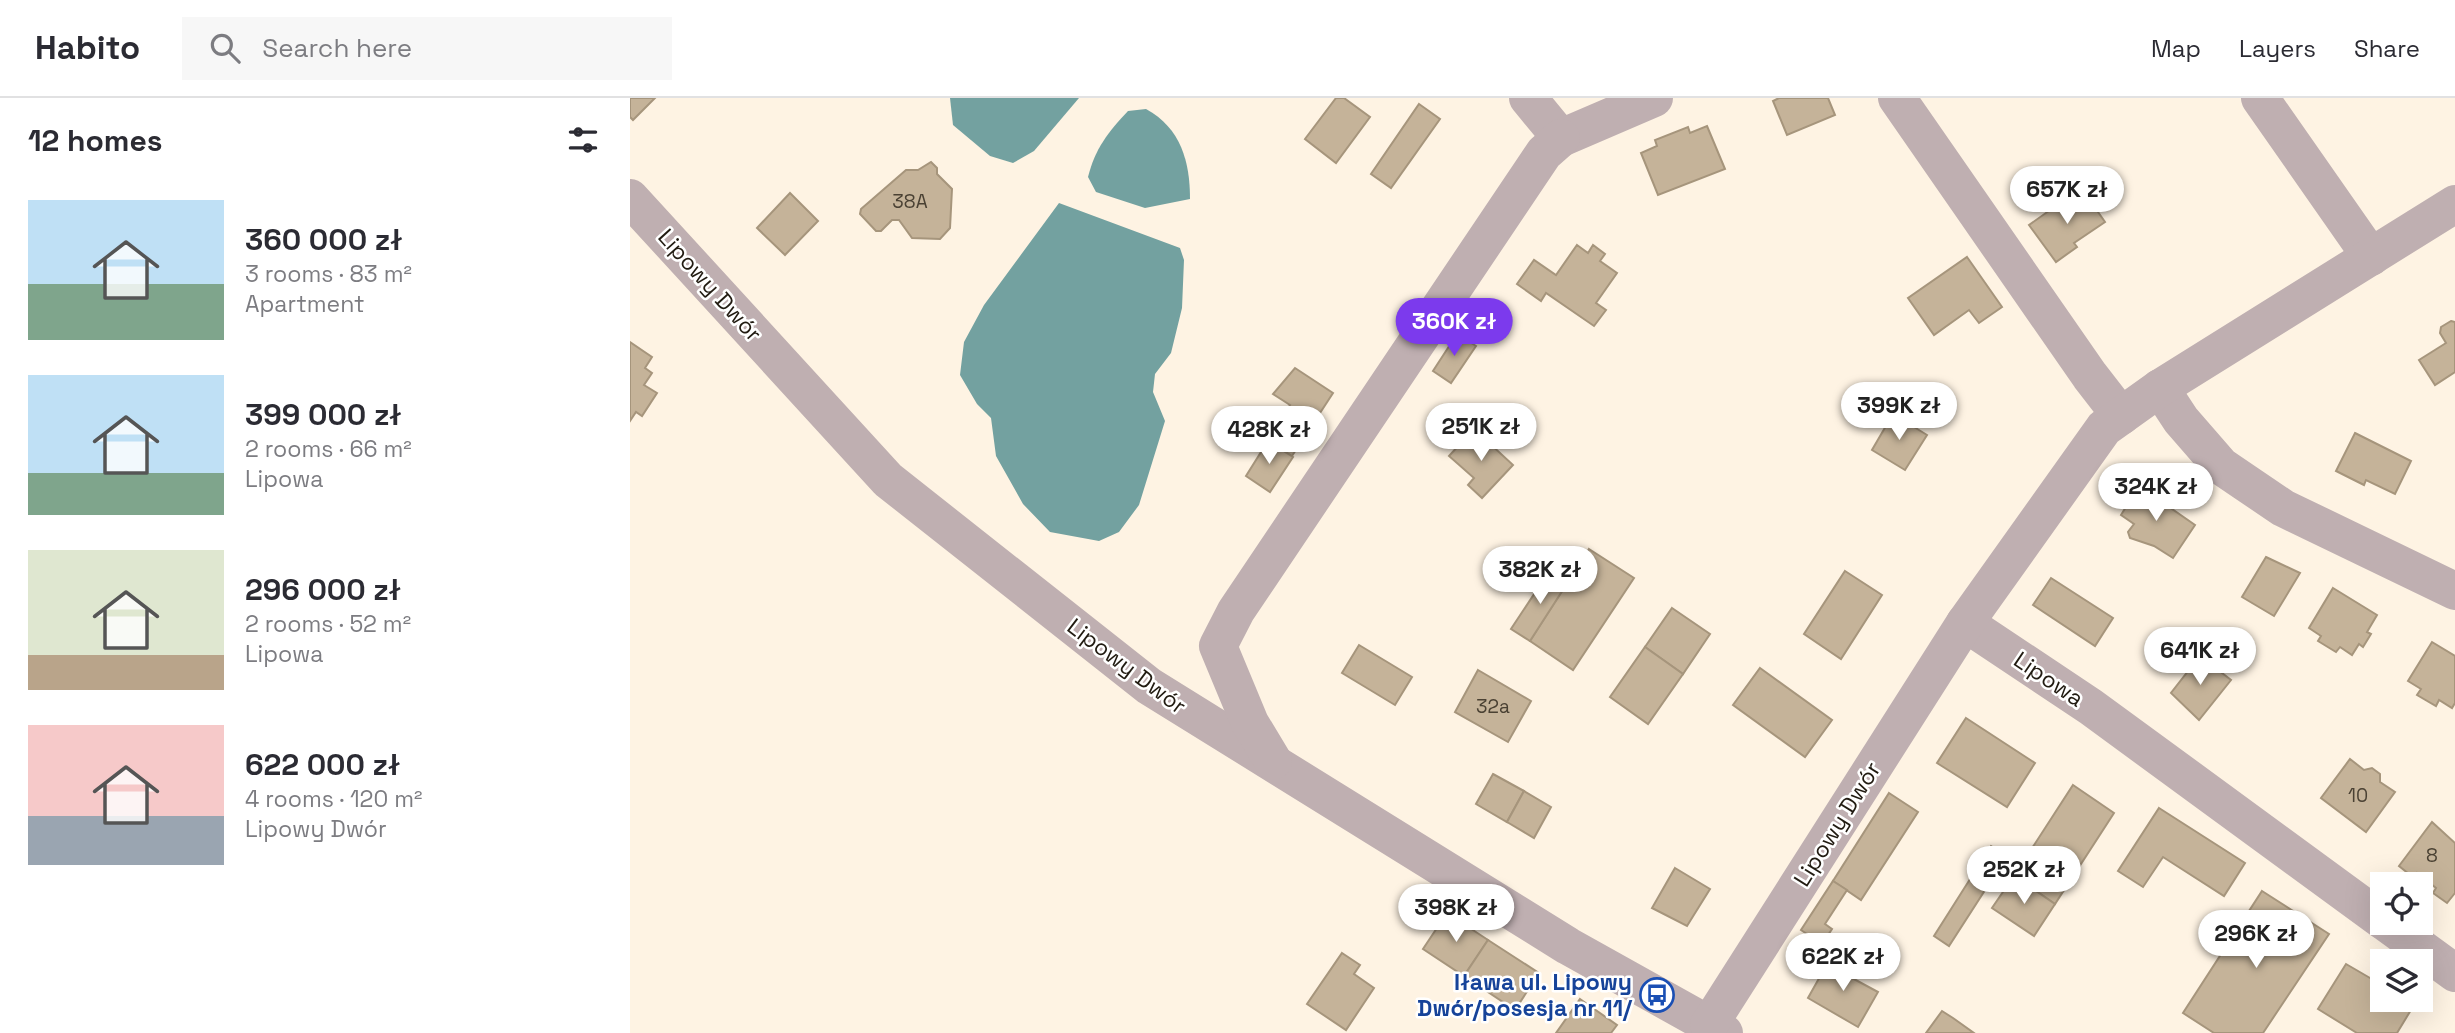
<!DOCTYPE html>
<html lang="en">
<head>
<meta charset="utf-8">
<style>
	body { margin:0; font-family:"Space Grotesk",sans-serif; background:#f7f7f7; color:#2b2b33; height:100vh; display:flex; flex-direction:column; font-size:26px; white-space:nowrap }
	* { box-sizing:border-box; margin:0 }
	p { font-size:23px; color:#7c7c81 }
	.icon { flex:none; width:38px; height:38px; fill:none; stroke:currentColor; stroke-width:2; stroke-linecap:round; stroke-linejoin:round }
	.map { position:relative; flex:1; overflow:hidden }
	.sheet { display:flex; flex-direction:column; background:#fff; width:630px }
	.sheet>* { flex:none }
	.fabs { position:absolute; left:1740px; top:774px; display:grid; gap:14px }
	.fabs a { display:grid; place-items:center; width:63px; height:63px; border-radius:0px; background:#fff; box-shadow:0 7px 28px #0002; font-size:35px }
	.price { position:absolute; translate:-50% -60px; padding:0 16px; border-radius:24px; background:#fff; color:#222; font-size:23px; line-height:46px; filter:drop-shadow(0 2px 4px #0008) }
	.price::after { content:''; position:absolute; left:50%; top:42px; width:21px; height:16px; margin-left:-10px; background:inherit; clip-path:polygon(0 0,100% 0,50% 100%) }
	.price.active { background:#7c3aed; color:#fff }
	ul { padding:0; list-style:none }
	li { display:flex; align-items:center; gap:21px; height:175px; padding:0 28px }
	li span { display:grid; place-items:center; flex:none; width:196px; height:140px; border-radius:0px; color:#555 }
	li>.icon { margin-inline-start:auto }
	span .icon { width:84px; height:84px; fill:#fffc; stroke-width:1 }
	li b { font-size:30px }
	h2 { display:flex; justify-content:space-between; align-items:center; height:84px; padding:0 28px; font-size:30px }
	header { display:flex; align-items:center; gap:42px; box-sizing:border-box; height:98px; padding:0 35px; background:#fff; border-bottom:2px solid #e1e1e2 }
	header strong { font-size:33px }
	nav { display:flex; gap:38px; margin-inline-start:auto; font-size:24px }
	.search { width:490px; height:63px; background:#f7f7f7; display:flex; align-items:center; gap:18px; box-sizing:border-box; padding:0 24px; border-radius:0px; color:#7c7c81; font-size:26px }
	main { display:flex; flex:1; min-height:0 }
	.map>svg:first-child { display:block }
	.water { fill:#73a1a0 }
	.building { fill:#c5b399; stroke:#a6957c; stroke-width:2 }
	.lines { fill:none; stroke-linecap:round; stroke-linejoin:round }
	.minor { stroke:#bfafb1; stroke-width:38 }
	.labels { text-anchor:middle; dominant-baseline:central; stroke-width:5; stroke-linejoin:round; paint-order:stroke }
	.number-label { font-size:19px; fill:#4a4133 }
	.street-label { font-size:23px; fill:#211b11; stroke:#fff }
	.transit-label { font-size:23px; font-weight:bold; fill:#164399; stroke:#fff; text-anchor:end }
</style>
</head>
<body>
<header>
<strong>Habito</strong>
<div class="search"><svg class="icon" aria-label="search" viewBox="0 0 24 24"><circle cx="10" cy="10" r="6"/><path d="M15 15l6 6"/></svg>Search here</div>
<nav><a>Map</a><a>Layers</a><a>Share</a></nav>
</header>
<main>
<section class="sheet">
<h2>12 homes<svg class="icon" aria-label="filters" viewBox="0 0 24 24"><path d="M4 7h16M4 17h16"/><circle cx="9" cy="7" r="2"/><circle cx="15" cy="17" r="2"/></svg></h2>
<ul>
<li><span style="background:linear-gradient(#bfe0f5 60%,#7fa58c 0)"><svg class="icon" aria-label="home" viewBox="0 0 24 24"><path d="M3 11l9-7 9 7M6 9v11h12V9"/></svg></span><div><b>360 000 zł</b><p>3 rooms · 83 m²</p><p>Apartment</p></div></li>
<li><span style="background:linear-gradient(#bfe0f5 70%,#7fa58c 0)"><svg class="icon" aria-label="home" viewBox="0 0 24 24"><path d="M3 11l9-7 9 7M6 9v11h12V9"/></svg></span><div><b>399 000 zł</b><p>2 rooms · 66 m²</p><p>Lipowa</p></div></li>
<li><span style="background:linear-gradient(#dfe7d0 75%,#b9a48a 0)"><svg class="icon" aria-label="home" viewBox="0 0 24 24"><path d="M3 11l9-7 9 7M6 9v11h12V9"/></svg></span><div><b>296 000 zł</b><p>2 rooms · 52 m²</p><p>Lipowa</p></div></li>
<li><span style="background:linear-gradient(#f6c9c9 65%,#9aa5b1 0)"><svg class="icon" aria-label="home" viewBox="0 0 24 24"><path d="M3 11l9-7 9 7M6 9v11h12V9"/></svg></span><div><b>622 000 zł</b><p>4 rooms · 120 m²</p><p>Lipowy Dwór</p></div></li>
</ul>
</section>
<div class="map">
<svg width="1825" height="935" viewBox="0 0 1825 935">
	<rect width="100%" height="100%" fill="#fef3e3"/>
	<g class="water">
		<polygon points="320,0 449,0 404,53 383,65 360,58 323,27"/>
		<path d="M516 11C551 30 560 64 560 101L515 110 466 94 458 79C465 51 478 34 498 13Z"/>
		<polygon points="429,105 550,150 554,162 552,210 541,255 525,276 523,294 535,323 509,407 489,434 469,443 420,434 393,406 366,358 361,320 347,306 330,277 334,244 354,207"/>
	</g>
	<g class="building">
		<polygon points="0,0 25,0 3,22 0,19"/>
		<polygon points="706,0 714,0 740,19 706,65 675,41"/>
		<polygon points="1149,0 1198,0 1205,17 1157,37 1143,3"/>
		<polygon points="789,6 810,21 761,90 741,76"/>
		<polygon points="1077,28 1095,71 1028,97 1011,55 1027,48 1025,42 1058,29 1060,35"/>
		<polygon points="301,64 307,70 307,76 322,91 320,130 310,141 282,140 269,122 262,122 251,133 246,133 230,116 231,111 276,72 288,72"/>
		<polygon points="1454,94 1475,124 1444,145 1447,149 1426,164 1399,127 1430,105 1433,108"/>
		<polygon points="160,95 188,123 155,157 127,130"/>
		<polygon points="947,147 958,155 963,147 975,156 970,163 987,175 966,205 976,212 964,228 916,195 911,203 887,186 904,162 926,177"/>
		<polygon points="1337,159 1372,209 1349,225 1339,212 1304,237 1278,200"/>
		<polygon points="1821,223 1825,224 1825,274 1805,287 1789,262 1816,245 1810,235 1811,229"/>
		<polygon points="827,236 846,248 821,285 803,273"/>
		<polygon points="0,244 22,259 15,270 22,275 14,287 27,295 12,318 6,314 0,323"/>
		<polygon points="665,270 703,295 662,358 638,343 660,307 643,296"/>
		<polygon points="1263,316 1297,337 1275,372 1242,352"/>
		<polygon points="844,331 883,367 852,400 838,387 844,380 819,358"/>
		<polygon points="1725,335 1781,363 1765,396 1736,382 1734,387 1706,373"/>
		<polygon points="638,343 663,359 640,394 616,378"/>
		<polygon points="1509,388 1565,427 1543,460 1524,448 1500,440 1498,434 1504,426 1491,417"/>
		<polygon points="959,451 1004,480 943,572 900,543"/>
		<polygon points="1636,459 1670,475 1644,518 1612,499"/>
		<polygon points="920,472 938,484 900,543 881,531"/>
		<polygon points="1215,473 1252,497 1211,561 1174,536"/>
		<polygon points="1421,480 1483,520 1465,548 1403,507"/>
		<polygon points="1703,490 1747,517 1737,534 1741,536 1733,549 1729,546 1722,557 1710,549 1706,554 1688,543 1691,538 1679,530"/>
		<polygon points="1042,510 1080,536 1053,576 1015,549"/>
		<polygon points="1802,544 1825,558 1825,605 1822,610 1809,602 1806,608 1787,597 1791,591 1778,583"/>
		<polygon points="729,547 782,579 765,607 712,575"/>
		<polygon points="1015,549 1053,576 1018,626 980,599"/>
		<polygon points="1570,558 1601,582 1569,622 1541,595"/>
		<polygon points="1130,570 1202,622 1175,659 1103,607"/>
		<polygon points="848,572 901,603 878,644 825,614"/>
		<polygon points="1336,620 1405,665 1377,709 1307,665"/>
		<polygon points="1720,661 1734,672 1742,670 1750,676 1750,684 1765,694 1736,734 1691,700"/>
		<polygon points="863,676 894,693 877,724 846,706"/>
		<polygon points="1443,687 1484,715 1425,806 1384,778"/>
		<polygon points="894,693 921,709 904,740 877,724"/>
		<polygon points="1259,695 1288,714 1231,802 1203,783"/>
		<polygon points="1529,710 1615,765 1594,798 1533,759 1513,789 1488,773"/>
		<polygon points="1802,724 1825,745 1825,795 1817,805 1803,795 1806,790 1787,775 1784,780 1769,768"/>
		<polygon points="1361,748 1377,758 1319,848 1304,838"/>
		<polygon points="1045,770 1080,791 1057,828 1022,810"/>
		<polygon points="1384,778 1425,806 1404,838 1362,810"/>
		<polygon points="1203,783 1217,792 1195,826 1202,831 1192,846 1171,832"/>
		<polygon points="1632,793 1699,836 1633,935 1584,935 1553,915"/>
		<polygon points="817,815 858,842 834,878 793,851"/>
		<polygon points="858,842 909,875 885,912 834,878"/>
		<polygon points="712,855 730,867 724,876 744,890 716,932 677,906"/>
		<polygon points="1201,859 1226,873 1222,880 1248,894 1228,929 1178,900"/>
		<polygon points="1716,866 1752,887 1752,901 1775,901 1784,907 1767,935 1727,935 1688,911"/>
		<polygon points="950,901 987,927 981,935 926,935"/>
		<polygon points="1312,913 1323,920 1344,935 1296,935"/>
	</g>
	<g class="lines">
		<g class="minor">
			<polyline points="898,0 931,40 1024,0"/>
			<polyline points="1267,0 1460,278 1491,318"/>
			<polyline points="1630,0 1741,159"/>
			<polyline points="0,100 258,382 519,588 938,848 1094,935"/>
			<polyline points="1530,290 1551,322 1591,368 1653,410 1825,493"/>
			<polyline points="1335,525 1461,609 1752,822"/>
			<polyline points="643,663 620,625 588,548 606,513 914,55 931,40"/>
			<polyline points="1755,824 1825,875"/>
			<polyline points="1079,927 1335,525 1474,330 1530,290 1825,106"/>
		</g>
	</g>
	<defs>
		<g id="bus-ring" transform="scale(1.75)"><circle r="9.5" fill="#fff" stroke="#1a4fb4" stroke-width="1.5"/><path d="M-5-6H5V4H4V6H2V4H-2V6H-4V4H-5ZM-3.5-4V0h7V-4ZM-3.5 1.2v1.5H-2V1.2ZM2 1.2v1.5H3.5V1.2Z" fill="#1a4fb4"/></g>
	</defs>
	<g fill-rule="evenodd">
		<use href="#bus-ring" x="1027" y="897"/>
	</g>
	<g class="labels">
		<g class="number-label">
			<text x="280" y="103">38A</text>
			<text x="863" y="608">32a</text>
			<text x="1728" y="697">10</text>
			<text x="1802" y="757">8</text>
		</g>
		<g class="street-label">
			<text transform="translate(80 187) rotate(48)">Lipowy Dwór</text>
			<text transform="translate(497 568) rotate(37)">Lipowy Dwór</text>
			<text transform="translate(1419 581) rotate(34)">Lipowa</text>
			<text transform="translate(1207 726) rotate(-58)">Lipowy Dwór</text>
		</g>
		<g class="transit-label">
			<text x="1002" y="884">Iława ul. Lipowy<tspan x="1002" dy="26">Dwór/posesja nr 11/</tspan></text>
		</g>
	</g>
</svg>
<div class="fabs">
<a><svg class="icon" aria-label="locate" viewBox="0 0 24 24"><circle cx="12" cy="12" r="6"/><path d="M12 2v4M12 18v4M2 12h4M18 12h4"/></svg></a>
<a><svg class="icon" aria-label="layers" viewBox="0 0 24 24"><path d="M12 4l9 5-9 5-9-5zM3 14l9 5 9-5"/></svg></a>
</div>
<b class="price" style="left:1437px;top:128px">657K zł</b>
<b class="price active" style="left:824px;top:260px">360K zł</b>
<b class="price" style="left:1269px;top:344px">399K zł</b>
<b class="price" style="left:851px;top:365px">251K zł</b>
<b class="price" style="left:639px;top:368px">428K zł</b>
<b class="price" style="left:1526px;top:425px">324K zł</b>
<b class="price" style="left:910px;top:508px">382K zł</b>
<b class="price" style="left:1570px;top:589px">641K zł</b>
<b class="price" style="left:1394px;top:808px">252K zł</b>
<b class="price" style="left:826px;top:846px">398K zł</b>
<b class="price" style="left:1626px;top:872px">296K zł</b>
<b class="price" style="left:1213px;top:895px">622K zł</b>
</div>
</main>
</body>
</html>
